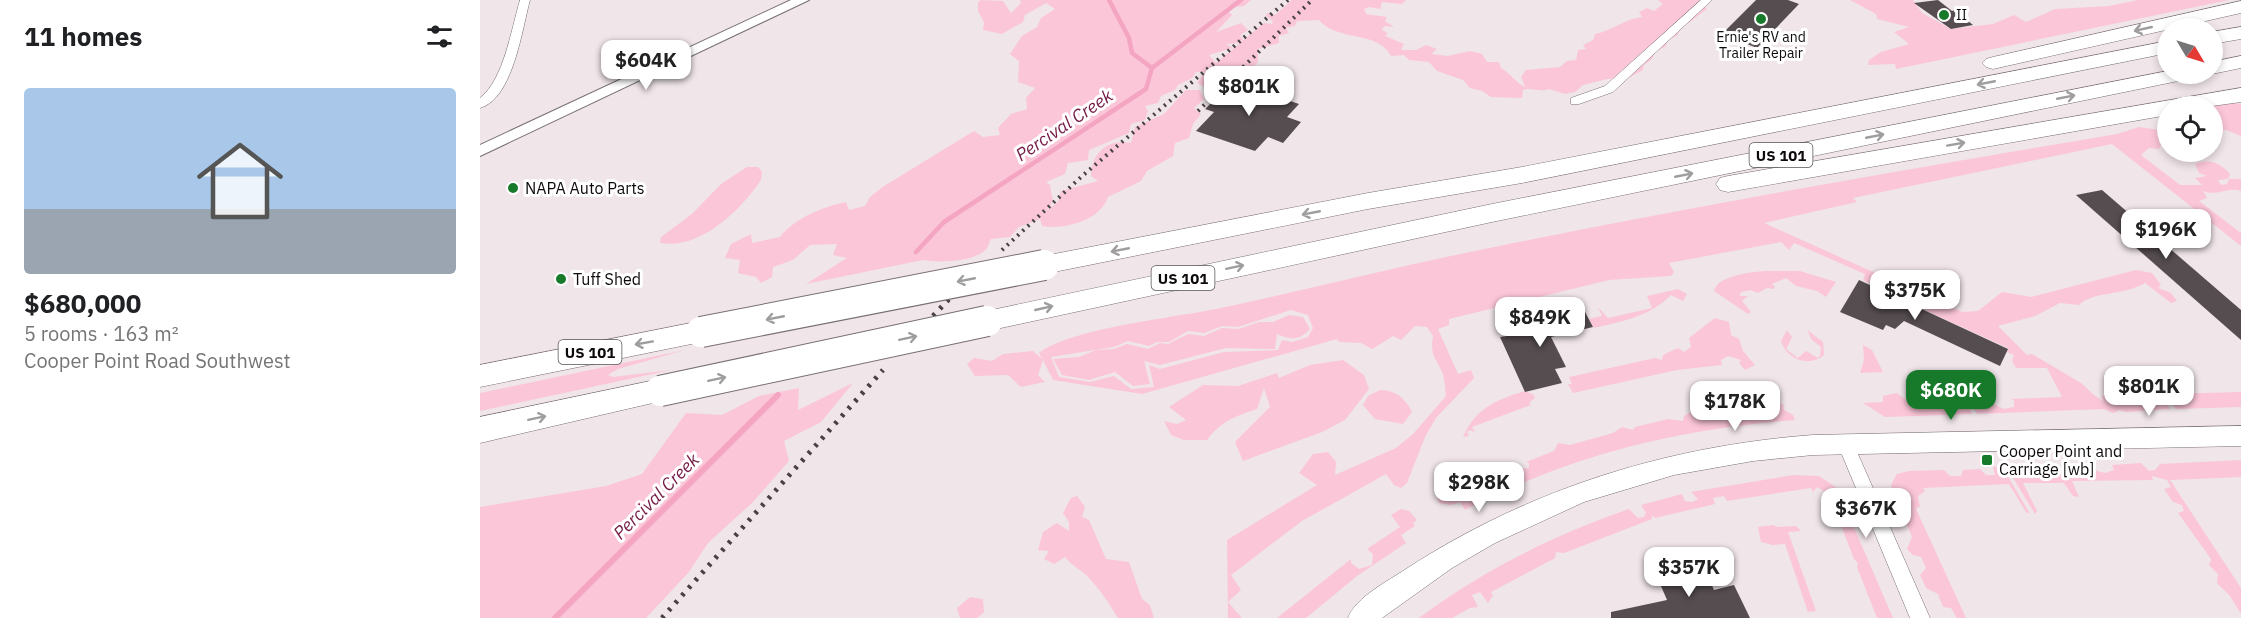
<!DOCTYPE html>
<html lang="en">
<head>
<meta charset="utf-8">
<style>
	body { margin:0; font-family:"IBM Plex Sans",sans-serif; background:#f2f2f2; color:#202124; height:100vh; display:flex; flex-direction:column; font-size:22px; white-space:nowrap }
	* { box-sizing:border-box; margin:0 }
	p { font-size:20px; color:#757577 }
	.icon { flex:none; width:33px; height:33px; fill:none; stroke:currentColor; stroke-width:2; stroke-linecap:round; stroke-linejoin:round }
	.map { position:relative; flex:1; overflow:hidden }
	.side { display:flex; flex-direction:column; background:#fff; width:480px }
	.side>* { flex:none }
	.needle { width:39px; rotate:128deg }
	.tools { position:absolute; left:1677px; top:18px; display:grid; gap:12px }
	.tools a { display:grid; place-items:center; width:66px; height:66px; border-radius:50%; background:#fff; box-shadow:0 3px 9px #0003; font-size:30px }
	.price { position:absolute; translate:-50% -51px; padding:0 14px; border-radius:12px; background:#fff; color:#222; font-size:20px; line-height:39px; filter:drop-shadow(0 2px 3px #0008) }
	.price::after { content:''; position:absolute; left:50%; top:36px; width:18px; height:14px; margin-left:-9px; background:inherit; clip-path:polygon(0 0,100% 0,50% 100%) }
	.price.on { background:#17792a; color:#fff }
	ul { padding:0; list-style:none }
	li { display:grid; align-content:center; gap:12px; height:318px; padding:0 24px }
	li span { display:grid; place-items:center; height:186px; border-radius:6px; color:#555 }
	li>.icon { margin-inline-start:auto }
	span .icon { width:108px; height:108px; fill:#fffc; stroke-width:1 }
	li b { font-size:26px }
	h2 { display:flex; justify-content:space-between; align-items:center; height:72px; padding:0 24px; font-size:26px }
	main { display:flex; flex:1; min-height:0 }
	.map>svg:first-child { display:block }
	.green { fill:#fbc6d8; fill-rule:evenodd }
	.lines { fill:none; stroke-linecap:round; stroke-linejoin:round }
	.stream-far1 { stroke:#f4a5c2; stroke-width:4.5 }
	.stream { stroke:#f4a5c2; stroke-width:6 }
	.building { fill:#564d50 }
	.minor-casing { stroke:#786f72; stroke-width:1 }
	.tertiary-casing { stroke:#786f72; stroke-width:2 }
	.secondary-casing { stroke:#786f72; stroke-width:1 }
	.motorway-casing { stroke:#786f72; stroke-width:1 }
	.minor { fill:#fff; fill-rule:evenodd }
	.tertiary { fill:#fff; fill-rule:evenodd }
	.secondary { fill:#fff; fill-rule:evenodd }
	.motorway { fill:#fff; fill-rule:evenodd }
	.rail-far1 { stroke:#474143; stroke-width:4; stroke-dasharray:2 5; stroke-linecap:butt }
	.rail { stroke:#474143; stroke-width:5; stroke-dasharray:3 7; stroke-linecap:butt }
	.motorway-bridge-far1-casing { stroke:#786f72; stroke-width:24; stroke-linecap:butt }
	.motorway-bridge-casing { stroke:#786f72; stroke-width:32; stroke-linecap:butt }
	.motorway-bridge-far1 { stroke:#fff; stroke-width:22 }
	.motorway-bridge { stroke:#fff; stroke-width:30 }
	.oneway { stroke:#9f9d9d }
	.poi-dot { fill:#17792a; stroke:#fff; stroke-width:2 }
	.labels { text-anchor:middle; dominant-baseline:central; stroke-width:6; stroke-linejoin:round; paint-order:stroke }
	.far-poi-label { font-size:14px; fill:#0e0a0b; stroke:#fff; text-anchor:start }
	.shield { fill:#fff; stroke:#565454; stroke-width:1.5 }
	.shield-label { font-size:15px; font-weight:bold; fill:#0e0a0b }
	.poi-label { font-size:16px; fill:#0e0a0b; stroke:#fff; text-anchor:start }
	.water-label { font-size:18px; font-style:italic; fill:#741a45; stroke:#fff }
</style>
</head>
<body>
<main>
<section class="side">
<h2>11 homes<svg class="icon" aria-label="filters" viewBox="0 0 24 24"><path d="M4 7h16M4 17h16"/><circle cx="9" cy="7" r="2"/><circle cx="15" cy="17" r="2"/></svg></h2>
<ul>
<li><span style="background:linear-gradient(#a9c7e8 65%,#9aa5b1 0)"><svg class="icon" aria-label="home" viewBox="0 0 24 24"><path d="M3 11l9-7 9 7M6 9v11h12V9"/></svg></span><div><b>$680,000</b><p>5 rooms · 163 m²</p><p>Cooper Point Road Southwest</p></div></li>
</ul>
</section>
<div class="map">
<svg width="1761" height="618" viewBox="0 0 1761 618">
	<rect width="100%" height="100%" fill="#f0e5e9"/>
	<g class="green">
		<path d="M501 0 523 1 531 13 541 3 540 0H771L764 6 745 8 752 15 736 32 761 23 768 30 760 35 763 40 758 43 746 44 753 48 729 55 736 63 784 23 792 24 793 21 786 16 787 13 795 15 812 0H926L922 4 902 2 900 9 890 7 884 9 886 14 907 17 905 21 914 27 904 26 902 30 908 33 905 36 924 44 921 50H936L946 45 957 49 951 54 968 56 990 51 1002 54 1007 62H1019L1021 68C1031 74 1035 82 1045 87L1041 77 1046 70 1080 67 1087 61 1096 60 1098 50 1106 49 1103 45 1113 40 1115 34C1132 31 1144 19 1162 17L1159 12 1167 8 1174 11 1183 4 1178 0H1237L1218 1 1227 9 1199 30 1198 35 1187 41 1186 46 1175 52 1172 59 1164 65 1163 70 1148 78 1127 79 1103 85 1095 92 1085 94 1069 89C1060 93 1052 87 1043 90L1042 98 1011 97 1002 91 990 88 983 80 957 71 949 62 929 60 924 55 911 56C898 30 857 42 839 20L817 21 815 26 806 28 809 33 799 36V43L778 49V62L773 67 764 70 761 78 744 80 738 88 730 89 717 83 725 72H716L712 78 698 85 695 90 681 96 678 103 665 106 668 111 665 120 651 124 649 133 609 150 608 160 588 163 585 174 566 182 570 185 573 202 566 211 578 202 581 191 618 181 611 176C612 152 627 139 651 143L655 127 684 114 706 90H720L724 99 714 108 721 114 713 124 709 138 695 143 693 156 667 171 661 181 628 197C620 221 584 230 562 226L560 219 539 227 530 237 511 239C509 243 508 249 504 251 492 262 458 263 443 260L326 284 367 258 353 255 357 244 330 245 313 260 293 267 292 277 281 283 276 277 258 273 260 260 245 258 251 244 271 234 272 243 300 237C315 218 342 207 366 202L369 210 385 206 390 197 404 186 494 131 503 137 520 135 518 128 531 114 547 109 546 98 555 88 538 82 539 61 530 54 542 36 557 27 561 18 575 9 566 3 545 15 543 22 522 34 503 30 504 22 498 11V2Z"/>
		<polygon points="1370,0 1433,0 1442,13 1471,29 1513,24 1534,15 1546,22 1575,9 1629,6 1658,0 1749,0 1416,69 1415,64 1388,65 1389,60 1401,52 1429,44 1414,32 1429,27 1397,19 1396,14"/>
		<polygon points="1754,103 1761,104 1761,136 1746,130 1733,132 1731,106"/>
		<path d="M1659 127 1687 131V146L1681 145 1679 149 1669 148 1661 155 1700 185H1722L1715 178 1727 176 1719 173 1715 164C1728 158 1741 163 1750 174L1748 179 1738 180 1741 185 1747 184 1749 179H1761V191C1749 186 1736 197 1723 191L1727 198 1719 201 1761 233V246L1632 144 1373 198 1377 202 1284 223 1482 312 1498 311 1522 292 1551 297 1656 270 1672 273 1681 285 1678 288 1691 293 1697 301 1691 303 1665 283C1643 296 1613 291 1599 305L1580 303 1555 316 1518 326 1547 355 1552 354 1601 383 1614 395 1624 402 1621 396 1679 394 1690 409 1646 412 1639 410 1633 413 1624 409 1497 414 1490 401 1512 399 1514 404 1524 409 1534 407V400L1530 399 1582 397 1567 368H1536L1532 361 1534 355 1527 352 1528 348 1414 296 1415 294 1383 280 1385 274 1314 243 1309 250 1301 242 1189 263 1194 272 1191 276 1129 280 969 319V325L958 329 978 374 991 370 994 378 956 418 945 437 927 483 921 488 914 485 906 474 822 521 751 575 761 590 748 602 762 618H748L747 540 837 485 819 473 833 454 848 452 856 462 855 475 916 448 933 434 966 396C965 389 965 379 962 372 955 356 950 356 953 336L947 327 935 326 921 340 913 336 892 349 881 343 859 342 857 339 662 394 573 380 563 360 558 375 565 382 541 387 528 375 495 376 487 364 494 358 512 361 523 354 553 351 562 359 559 353C594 327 695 318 741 308 826 290 910 268 995 251 1208 207 1422 170 1637 134ZM811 310 828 315 833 328 828 337 812 342 802 340 798 350 744 352 680 369 669 365 674 387 651 389 634 376 610 382 579 377 571 357 634 347 648 341 669 346 677 342H689L708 331 724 333 742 326 758 327Z"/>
		<path d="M267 167H278L282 172 281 180C260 211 220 250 180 243L181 237 212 214 241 184Z"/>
		<path d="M1286 271H1320L1356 282 1346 297 1337 291 1316 286 1306 278 1292 284 1295 287 1293 289 1287 288 1278 293 1271 290 1261 292 1260 296H1268L1262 301 1271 312 1268 314 1234 291C1238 275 1272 272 1286 271Z"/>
		<path d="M1198 289 1207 294 1203 301 1191 295C1169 317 1143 321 1114 328L1109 319 1122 316 1118 307 1128 318 1172 308 1167 296Z"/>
		<path d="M809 315 823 317 830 329C819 341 811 340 797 334L795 349 746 348 680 365 664 361 670 384 653 386 635 372 609 380 582 375 573 359 599 357 616 350 634 349 647 344 668 349 680 343 688 344 708 334 724 336 742 328 759 329 779 322H793Z"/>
		<polygon points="1235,318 1249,322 1251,335 1259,339 1263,351 1275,365 1265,370 1259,363 1261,360 1248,356 1241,360 1242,365 1197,370 1093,393 1088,384 1092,384 1089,377 1175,358 1182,360 1183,355 1198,348 1204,352 1211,347 1209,338"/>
		<path d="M1307 330 1312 337 1306 349 1318 358 1326 351 1338 358 1340 356 1341 347 1332 340 1327 330 1343 342 1344 355C1329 368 1306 359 1301 341Z"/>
		<polygon points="1383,345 1392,350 1403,372 1380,373 1384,360"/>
		<polygon points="205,350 138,369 128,375 133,377 191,370 0,411 0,393"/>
		<path d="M863 360 884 375 889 389 865 420 842 432 763 461 755 442 790 407 784 388 777 409C756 416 741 421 727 440H704L691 435 684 421 697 424 706 420 689 407 723 385 758 386 797 373 799 378 830 365Z"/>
		<polygon points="373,383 341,422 304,441 309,461 273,502 228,543 209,572 166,618 0,618 0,507 126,486 162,474 206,413 242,415 279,396 319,388 318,410"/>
		<path d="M900 390C917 391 924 397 932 412L923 424 895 419 883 405 888 396Z"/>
		<path d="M1045 391 1054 395 1055 398 1049 403 1051 405 992 427 995 432 989 430 987 432 989 436 983 437C996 408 1016 400 1045 391Z"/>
		<polygon points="1761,392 1761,407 1696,409 1685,394"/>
		<polygon points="1417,393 1427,401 1486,401 1492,414 1405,417 1383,403 1403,402 1403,396"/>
		<path d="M1296 404H1303L1304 410 1313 415 1315 420C1195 430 1093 454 985 510L980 502 971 505 959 503 955 488 966 499 977 493 979 488 988 487 1027 470 1026 475H1037L1035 472 1038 469 1049 468V463L1046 462 1074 451 1078 443 1090 445 1133 433 1142 427 1153 430 1155 427 1188 419 1203 421 1204 416 1211 412Z"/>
		<path d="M1761 460V477L1690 480 1761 588V614L1750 596 1737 583 1738 574 1729 565 1731 559 1698 513 1704 511 1702 505 1693 502 1684 489 1691 487 1687 480 1672 476 1673 480 1592 481 1599 497 1593 496 1584 483H1543L1557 511 1555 514 1524 463 1531 466C1538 462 1543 462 1549 467 1565 467 1576 472 1591 470L1589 466 1613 465 1617 471 1625 473 1634 470 1632 465 1661 463 1669 471 1675 470 1680 464Z"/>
		<polygon points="1522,466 1550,514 1546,512 1529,484 1443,488 1445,491 1438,496 1440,506 1436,509 1486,618 1477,618 1471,608 1463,607 1458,594 1446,588 1440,575 1446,568 1441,557 1433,555 1427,549 1432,537 1411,485 1417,474 1429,471 1464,470 1470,476 1481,476 1483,470 1500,469 1506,475 1515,475 1513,467"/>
		<path d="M1313 475 1339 476 1357 488 1413 618H1397L1377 567 1378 563 1374 559 1357 515 1359 507 1353 508 1345 501 1349 494 1337 487 1333 492 1331 488 1247 501 1244 496 1233 498 1235 504 1175 518 1172 515V519L1084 553 1076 552 1075 558 1011 592 1013 595 1008 603 1000 592 992 595 998 607 990 608 972 618H939C1003 570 1074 535 1149 509L1158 518 1164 517 1166 513 1161 505 1202 494 1205 501 1212 502 1218 499 1211 492Z"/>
		<path d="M597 496 605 507 602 517 609 520 626 559 649 562 662 599 670 605 674 618H638C628 602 620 589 607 576 600 569 592 566 585 557L574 564 564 559 569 551 558 550 563 532 577 523 589 531V522L583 513 591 498Z"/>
		<polygon points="921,509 929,511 937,520 933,523 935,526 921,535 926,543 877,576 826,618 797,618 871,559 871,563 879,569 892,565 893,554 887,549 920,527 911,515"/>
		<polygon points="1293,525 1297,527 1316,526 1321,531 1308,532 1336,611 1328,612 1305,544 1292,545 1281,542 1278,527"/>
		<polygon points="490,597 503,599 504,612 497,618 480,618 477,608"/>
	</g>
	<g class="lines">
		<g class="stream-far1">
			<polyline points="629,0 649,38 652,53 672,68"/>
			<polyline points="672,68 761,0"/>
			<polyline points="436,252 464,222 666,89 672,68"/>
		</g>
		<polyline class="stream" points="75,618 298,395"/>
	</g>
	<g class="building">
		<polygon points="1276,0 1308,0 1319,4 1277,48 1242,34"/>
		<polygon points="1458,0 1472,11 1475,10 1493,25 1471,29 1434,3"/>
		<polygon points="753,82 819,104 807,117 821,122 803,143 788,137 775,151 716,131 734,112 725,109"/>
		<polygon points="1622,190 1761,310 1761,340 1596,195"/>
		<polygon points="1379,280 1528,349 1520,366 1424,321 1415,329 1406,325 1403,330 1360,312"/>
		<polygon points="1104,310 1113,327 1071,337 1086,367 1075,369 1082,383 1045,392 1020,337 1027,336 1022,325 1059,317 1060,321"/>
		<polygon points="1222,563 1234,590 1254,585 1270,618 1131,618 1131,612 1187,600 1175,572"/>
	</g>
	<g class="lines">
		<g class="minor-casing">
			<g id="minor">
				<path d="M40 0H50C42 29 33 99 0 108V98C24 79 31 30 40 0Z"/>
				<polygon points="1221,0 1232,0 1133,92 1099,104 1091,104 1091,98 1125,86"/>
				<polygon points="1366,438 1372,440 1374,445 1450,618 1430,618 1358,445 1360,440"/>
			</g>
		</g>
		<g class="tertiary-casing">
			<polygon id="tertiary" points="311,0 329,0 0,156 0,145"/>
		</g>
		<g class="secondary-casing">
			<path id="secondary" d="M1761 426V446L1333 455 1273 461 1194 475 1104 502 1015 543 972 568 902 618H868C876 597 908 581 926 569 1049 489 1187 446 1333 435Z"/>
		</g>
		<g class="motorway-casing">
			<g id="motorway">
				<polygon points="1761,1 1761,13 1513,69 1506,67 1502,63 1506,59 1513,57"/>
				<polygon points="1761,27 1761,39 1732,44 1732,32"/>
				<polygon points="1688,41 1688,53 1042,183 888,209 564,274 555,272 551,265 555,258 564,256 888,193 1042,167"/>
				<polygon points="1761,56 1761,68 1732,74 1729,74 1732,74 1732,62"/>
				<polygon points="1688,71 1688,74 1714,74 1711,79 1703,80 1012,222 507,331 497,328 493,321 497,314 507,311 1012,204"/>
				<polygon points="1761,88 1761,102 1732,106 1688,106 1688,115 1248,192 1240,190 1236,184 1240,178 1248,176"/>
				<polygon points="221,321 231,324 235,332 231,340 0,387 0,365"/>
				<polygon points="180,379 190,383 194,391 190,399 0,443 0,417"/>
			</g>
		</g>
		<use href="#minor" class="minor"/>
		<use href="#tertiary" class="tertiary"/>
		<use href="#secondary" class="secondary"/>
		<use href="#motorway" class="motorway"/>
		<g class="rail-far1">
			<polyline points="718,111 832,0"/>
			<polyline points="522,250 601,177 808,0"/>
		</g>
		<g class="rail">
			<polyline points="453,316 470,298"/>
			<polyline points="182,618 403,370"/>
		</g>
		<g class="motorway-bridge-far1-casing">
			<polyline id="motorway-bridge-far1" points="557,266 564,265"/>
		</g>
		<g class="motorway-bridge-casing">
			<g id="motorway-bridge">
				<polyline points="221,332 564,265"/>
				<polyline points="180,391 507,321"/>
			</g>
		</g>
		<use href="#motorway-bridge-far1" class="motorway-bridge-far1"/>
		<use href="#motorway-bridge" class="motorway-bridge"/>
	</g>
	<defs><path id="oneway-shaft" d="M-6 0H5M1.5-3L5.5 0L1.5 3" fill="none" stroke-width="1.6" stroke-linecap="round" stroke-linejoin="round" transform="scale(1.5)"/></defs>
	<g class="oneway">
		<use href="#oneway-shaft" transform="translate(1663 29) rotate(167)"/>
		<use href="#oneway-shaft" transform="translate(1506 83) rotate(169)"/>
		<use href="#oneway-shaft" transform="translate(1586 97) rotate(-11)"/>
		<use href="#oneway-shaft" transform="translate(1395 136) rotate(-11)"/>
		<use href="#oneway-shaft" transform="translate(1476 144) rotate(-10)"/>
		<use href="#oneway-shaft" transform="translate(1204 175) rotate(-11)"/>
		<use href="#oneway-shaft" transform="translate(831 213) rotate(169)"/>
		<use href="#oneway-shaft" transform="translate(640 250) rotate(169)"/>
		<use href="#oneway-shaft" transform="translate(755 267) rotate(-12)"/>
		<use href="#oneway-shaft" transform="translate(486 280) rotate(169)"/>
		<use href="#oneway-shaft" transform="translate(564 308) rotate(-13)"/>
		<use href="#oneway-shaft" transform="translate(295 318) rotate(169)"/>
		<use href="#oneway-shaft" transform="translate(428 338) rotate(-12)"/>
		<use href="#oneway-shaft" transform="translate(164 343) rotate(170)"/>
		<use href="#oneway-shaft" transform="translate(237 379) rotate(-12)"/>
		<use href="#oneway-shaft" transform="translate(57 418) rotate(-12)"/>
	</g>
	<g class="poi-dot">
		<circle cx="1464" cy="15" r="6"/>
		<circle cx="1281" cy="19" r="6"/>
		<circle cx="33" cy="188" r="6"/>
		<circle cx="81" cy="279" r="6"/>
		<rect x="1501" y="454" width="12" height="12" rx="3"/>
	</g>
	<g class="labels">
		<g class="far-poi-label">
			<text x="1476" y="15">II</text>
			<text x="1281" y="37" text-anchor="middle">Ernie's RV and<tspan x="1281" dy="16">Trailer Repair</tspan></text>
		</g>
		<g class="shield">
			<rect x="1269.5" y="143" width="63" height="24" rx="4.5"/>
			<rect x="671.5" y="266" width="63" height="24" rx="4.5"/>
			<rect x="78.5" y="340" width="63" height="24" rx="4.5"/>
		</g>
		<g class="shield-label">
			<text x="1301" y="155">US 101</text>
			<text x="703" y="278">US 101</text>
			<text x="110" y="352">US 101</text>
		</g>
		<g class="poi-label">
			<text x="45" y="188">NAPA Auto Parts</text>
			<text x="93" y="279">Tuff Shed</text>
			<text x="1519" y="451">Cooper Point and<tspan x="1519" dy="18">Carriage [wb]</tspan></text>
		</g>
		<g class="water-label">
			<text transform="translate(584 125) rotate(-34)">Percival Creek</text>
			<text transform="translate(176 496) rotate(-45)">Percival Creek</text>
		</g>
	</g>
</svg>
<div class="tools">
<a><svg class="needle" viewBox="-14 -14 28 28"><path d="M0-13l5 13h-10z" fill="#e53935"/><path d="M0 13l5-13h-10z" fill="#757577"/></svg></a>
<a><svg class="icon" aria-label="locate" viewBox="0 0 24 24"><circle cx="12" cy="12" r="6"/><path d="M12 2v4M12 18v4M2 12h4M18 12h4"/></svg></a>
</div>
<b class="price" style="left:166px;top:91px">$604K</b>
<b class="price" style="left:769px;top:117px">$801K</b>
<b class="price" style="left:1686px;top:260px">$196K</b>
<b class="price" style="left:1435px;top:321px">$375K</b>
<b class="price" style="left:1060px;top:348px">$849K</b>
<b class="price" style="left:1669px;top:417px">$801K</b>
<b class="price on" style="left:1471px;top:421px">$680K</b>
<b class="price" style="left:1255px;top:432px">$178K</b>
<b class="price" style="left:999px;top:513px">$298K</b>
<b class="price" style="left:1386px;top:539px">$367K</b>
<b class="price" style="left:1209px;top:598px">$357K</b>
</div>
</main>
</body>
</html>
